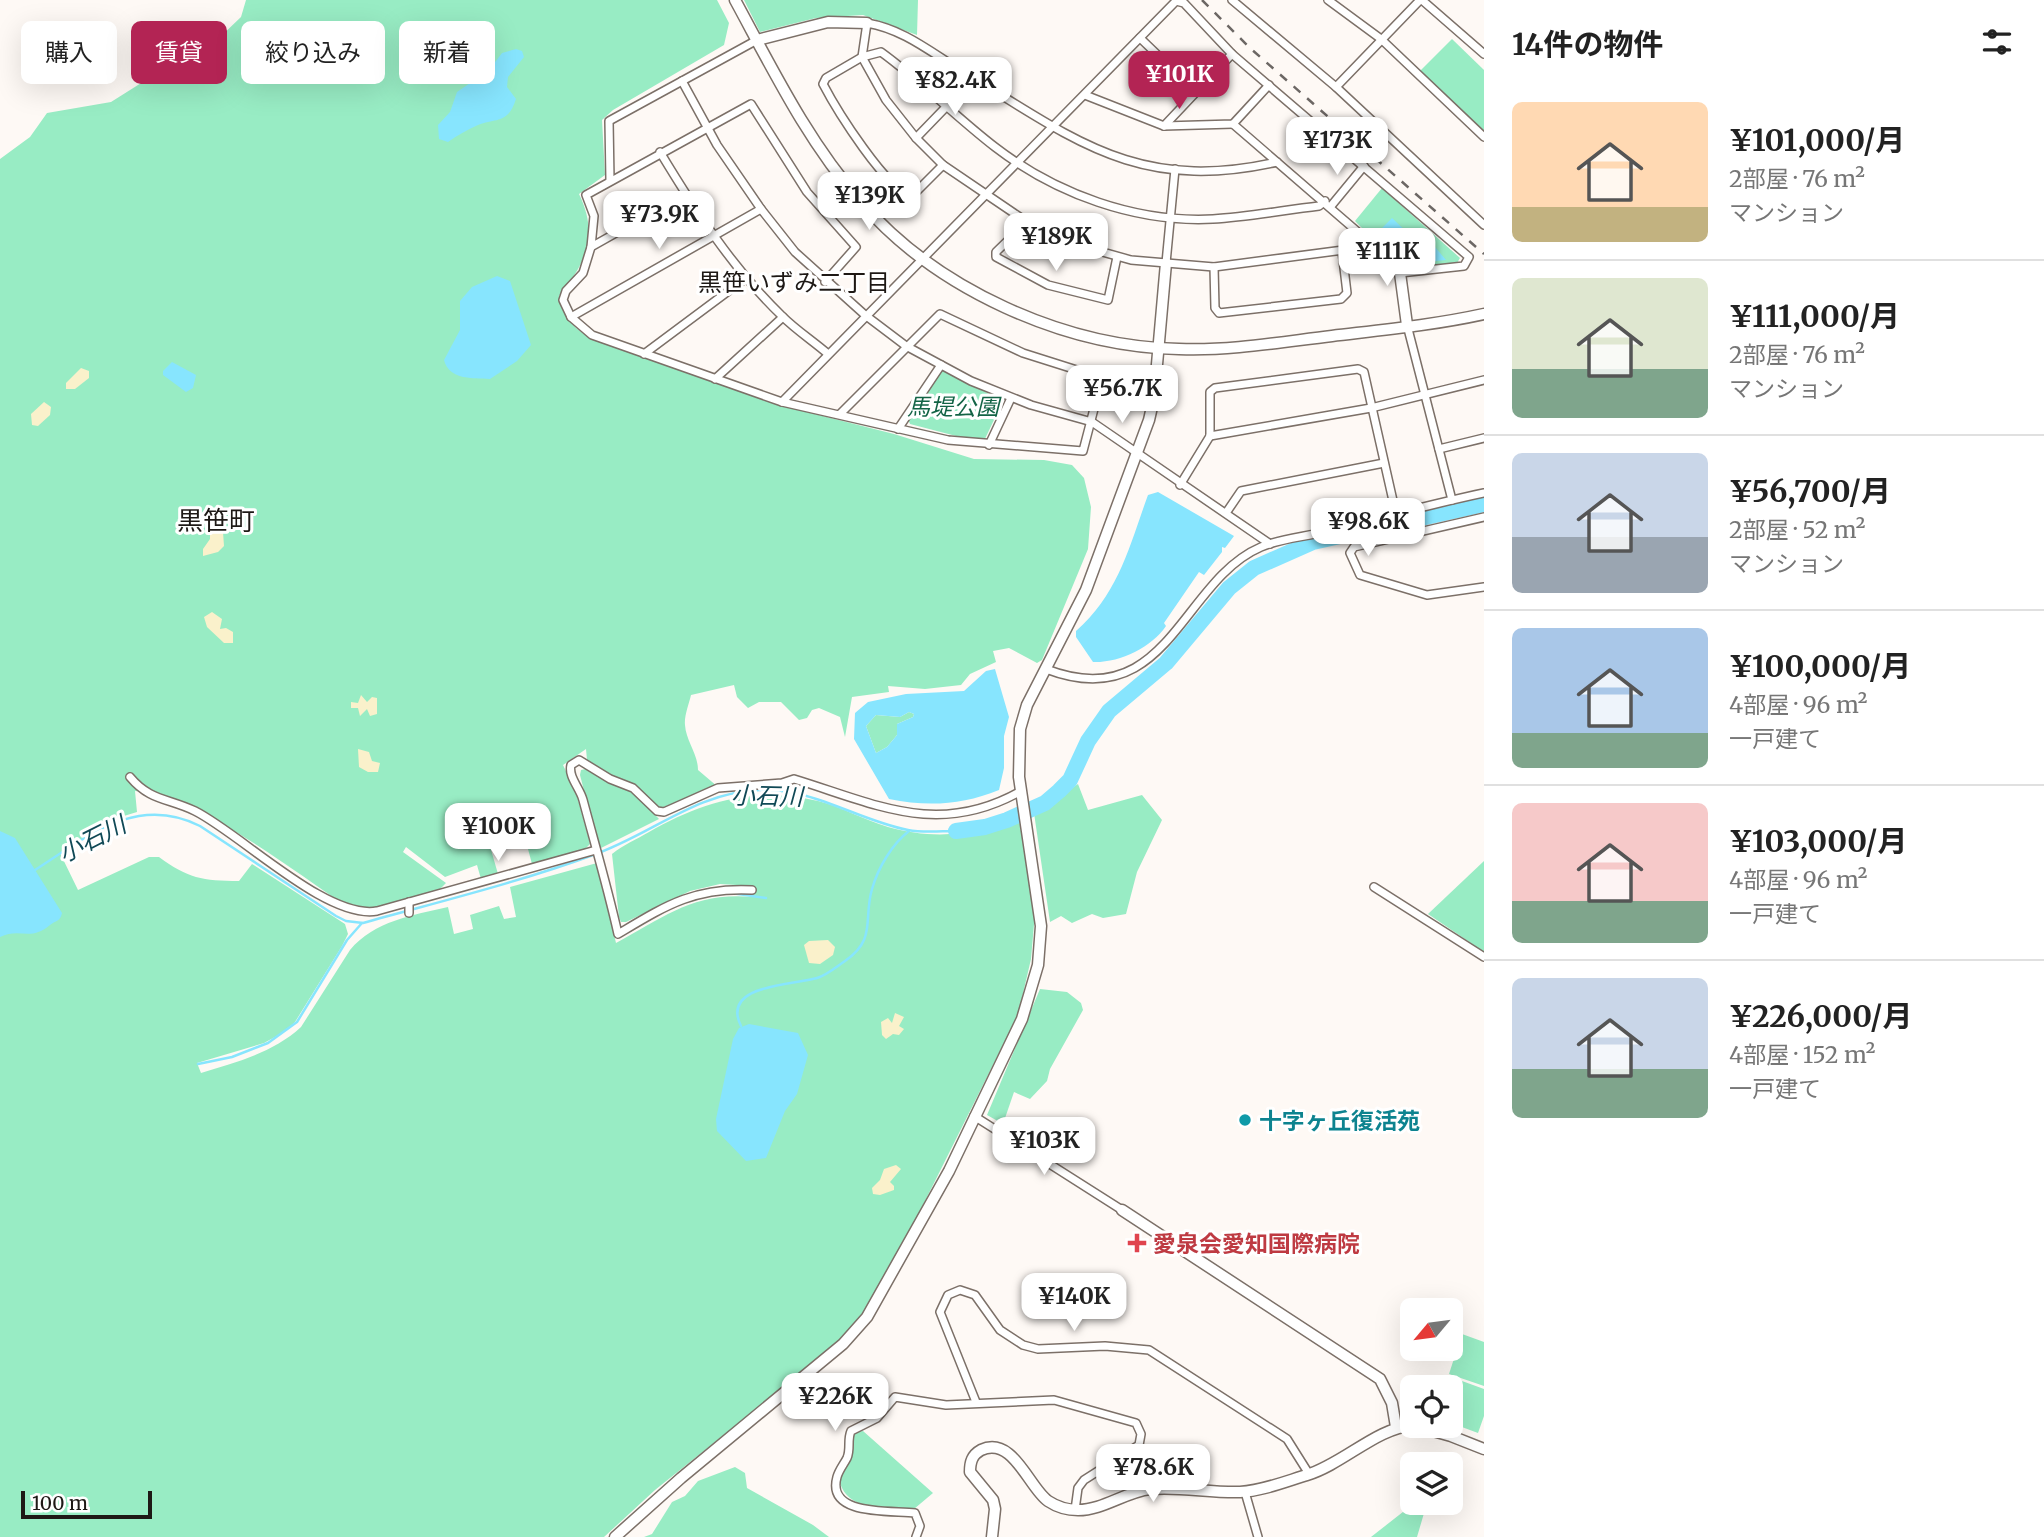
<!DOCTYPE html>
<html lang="ja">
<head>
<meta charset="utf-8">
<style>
	body { margin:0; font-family:Merriweather,"Noto Sans JP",serif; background:#f6f6f6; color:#222; height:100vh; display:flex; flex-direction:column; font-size:26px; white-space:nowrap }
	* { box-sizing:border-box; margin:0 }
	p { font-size:23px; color:#767676 }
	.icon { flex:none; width:38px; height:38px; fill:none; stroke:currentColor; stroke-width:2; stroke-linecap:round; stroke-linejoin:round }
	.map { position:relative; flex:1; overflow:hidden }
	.details { display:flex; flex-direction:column; background:#fff; width:560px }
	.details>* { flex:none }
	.banner { position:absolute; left:21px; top:21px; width:665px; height:63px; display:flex; gap:14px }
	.needle { width:46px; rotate:241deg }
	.tools { position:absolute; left:1400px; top:1298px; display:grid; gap:14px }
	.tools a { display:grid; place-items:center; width:63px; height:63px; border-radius:10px; background:#fff; box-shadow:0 7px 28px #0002; font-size:35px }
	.scale { position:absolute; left:21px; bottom:18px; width:131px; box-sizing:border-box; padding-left:7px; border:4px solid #1e1916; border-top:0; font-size:19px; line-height:24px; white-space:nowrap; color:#1e1916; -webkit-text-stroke:5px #fff; paint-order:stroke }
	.price { position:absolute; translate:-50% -60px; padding:0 16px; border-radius:14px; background:#fff; color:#222; font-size:23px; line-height:46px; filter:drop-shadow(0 2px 4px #0008) }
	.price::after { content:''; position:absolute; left:50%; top:42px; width:21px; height:16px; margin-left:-10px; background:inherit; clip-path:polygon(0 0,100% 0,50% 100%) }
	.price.current { background:#b32454; color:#fff }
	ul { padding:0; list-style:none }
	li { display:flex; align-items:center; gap:21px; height:175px; padding:0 28px }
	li+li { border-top:2px solid #e0e0e0 }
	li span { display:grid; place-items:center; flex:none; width:196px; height:140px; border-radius:10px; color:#555 }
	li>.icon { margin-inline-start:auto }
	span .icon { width:84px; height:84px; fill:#fffc; stroke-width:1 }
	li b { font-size:30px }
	h2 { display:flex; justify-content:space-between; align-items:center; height:84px; padding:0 28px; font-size:30px }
	.pill { padding:0 24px; border-radius:10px; background:#fff; box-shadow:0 7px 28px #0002; font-size:24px; line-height:63px }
	.pill.current { background:#b32454; color:#fff }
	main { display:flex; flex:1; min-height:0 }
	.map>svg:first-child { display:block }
	.green { fill:#98ecc4 }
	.sand { fill:#faf1cb }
	.water { fill:#87e5fe; fill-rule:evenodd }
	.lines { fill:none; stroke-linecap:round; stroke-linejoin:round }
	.stream { stroke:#87e5fe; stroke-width:2.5 }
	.river { stroke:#87e5fe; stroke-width:16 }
	.street-casing { stroke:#7c7068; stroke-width:10 }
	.secondary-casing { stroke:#7c7068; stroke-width:13 }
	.street { stroke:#fff; stroke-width:7 }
	.secondary { stroke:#fff; stroke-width:10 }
	.rail { stroke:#6c6764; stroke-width:2.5; stroke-dasharray:9 9; stroke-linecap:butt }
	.culture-dot { fill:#0f9aa8; stroke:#fff; stroke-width:2.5 }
	.health-dot { fill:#e0444e; stroke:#fff; stroke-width:2.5 }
	.labels { text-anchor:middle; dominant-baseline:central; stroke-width:6; stroke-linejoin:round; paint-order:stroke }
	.park-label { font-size:23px; font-style:italic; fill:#136446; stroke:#fff }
	.culture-label { font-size:23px; font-weight:bold; fill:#0d838f; stroke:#fff; text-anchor:start }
	.health-label { font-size:23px; font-weight:bold; fill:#be3a42; stroke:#fff; text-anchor:start }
	.neighbourhood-label { font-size:24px; fill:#1e1916; stroke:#fff }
	.water-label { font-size:24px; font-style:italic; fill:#104956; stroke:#fff }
	.quarter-label { font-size:26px; fill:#1e1916; stroke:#fff }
</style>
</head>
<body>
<main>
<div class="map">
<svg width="1484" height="1537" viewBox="0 0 1484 1537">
	<rect width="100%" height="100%" fill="#fef9f5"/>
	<g class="green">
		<path d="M246 0H717L729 23 724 45 613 110 602 120 605 175 579 194C599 235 586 263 559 296 563 317 573 328 592 339L783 406 894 434 974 459 1044 460 1072 465 1084 478 1091 507 1088 549 1042 660 1037 663 1009 648 993 651 996 662 970 674 961 685 925 689 888 686 889 692 852 697 845 737 840 717 819 708 812 710 807 718 799 720 781 702H759L748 708 737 697 734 685 691 695C689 704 684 716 685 725 686 741 698 754 698 770L718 787 658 809 587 760 586 749 563 765 576 792 590 844 584 850 532 864 520 819 483 822 498 874 481 879 477 865 445 877 406 847 403 852 446 883 439 890 369 909 345 905C291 870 197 795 135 791L137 812 114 819 60 853 78 890 149 857H159C187 878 203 881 239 881L252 864 345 924 348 934 342 946 295 1022 284 1032 264 1043 197 1063 201 1073C236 1062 273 1053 301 1027L350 950C374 921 413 915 448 907L454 934 473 929 470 915 499 906 504 919 516 917 510 887 597 863 616 943C665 917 693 892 752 897L753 886 720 884 690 891 626 922H621L619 917 612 854C623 845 637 839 649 832 703 801 756 786 818 801 842 807 864 820 888 827 933 840 976 835 1019 819L1035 913 1031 959 1018 1015 881 1289 845 1338 655 1490 604 1537H0V159L30 137 47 113 111 102 192 51 210 59 222 47 217 40 241 17Z"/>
		<polygon points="744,0 918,0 917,35 863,15 816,18 760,32"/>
		<polygon points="1452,39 1484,70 1484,136 1418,73"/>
		<polygon points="1382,188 1460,258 1457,263 1402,269 1355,221"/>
		<polygon points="940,369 1003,401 983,443 910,424 908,419"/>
		<polygon points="909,712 914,714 913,717 897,724 897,735 887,747 876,753 866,726 876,715 900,717"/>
		<polygon points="590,768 632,790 659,819 599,849 580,775 581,770"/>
		<polygon points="1078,784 1088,810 1142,795 1162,820 1137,872 1126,914 1103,918 1092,914 1072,923 1061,916 1050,922 1034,813"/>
		<polygon points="1484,861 1484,952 1428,914"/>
		<polygon points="1040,989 1067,992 1081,1003 1083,1010 1050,1069 1047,1081 1030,1099 1014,1092 1003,1124 987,1115"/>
		<polygon points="1462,1334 1484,1342 1484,1386 1449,1374"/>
		<polygon points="1451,1377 1484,1389 1484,1416 1478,1433 1451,1423 1451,1388 1447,1388"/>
		<path d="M863 1431 933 1493 914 1509C886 1507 846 1513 839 1479 847 1465 856 1453 852 1437L855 1432Z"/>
		<polygon points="735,1467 745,1473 747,1488 813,1525 829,1537 644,1537 652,1534 672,1502 685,1496 698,1481"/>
		<polygon points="1408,1481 1412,1486 1412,1503 1427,1503 1417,1537 1371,1537 1408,1508"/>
	</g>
	<g class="sand">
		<polygon points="81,368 89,371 89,378 75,389 66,389 66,383"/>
		<polygon points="44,402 51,407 50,415 38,426 32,425 31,414"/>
		<polygon points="214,531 223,532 224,546 218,552 203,556 203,549 210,539 210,532"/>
		<polygon points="212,612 222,619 220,629 226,628 233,632 233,643 224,643 207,627 204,617"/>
		<polygon points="361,695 367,702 372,697 377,698 377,714 370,716 367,709 360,716 358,708 351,708 351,702 358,703"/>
		<polygon points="358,749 369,752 372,761 380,763 378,772 368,772 359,767"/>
		<polygon points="828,940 835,947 833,955 820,964 809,963 804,945 809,941"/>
		<polygon points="895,1013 904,1017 899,1026 904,1029 899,1035 893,1034 886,1039 882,1035 881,1022 888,1018 892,1023"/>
		<polygon points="896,1165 901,1169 890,1182 894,1186 894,1190 880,1195 873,1194 872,1188 880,1180 884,1169"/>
	</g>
	<g class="water">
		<path d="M516 49 522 51 524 57 508 77 507 87 516 99C508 124 497 118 478 125 467 130 458 135 448 142L439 139 438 125 450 112 457 92 489 70 502 53Z"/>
		<polygon points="1392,218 1413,238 1435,247 1446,260 1405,264 1379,231"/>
		<path d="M497 276 510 281 531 345 517 361 490 379C472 378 449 380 444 360L460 330V301L472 287Z"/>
		<polygon points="172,362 196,375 193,388 186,392 163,375 163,371"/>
		<path d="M1158 492 1234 536 1225 548 1222 547V552L1204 575 1199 572 1164 623 1166 626C1151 648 1119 663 1093 662L1076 637V631C1119 593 1129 547 1148 495Z"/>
		<path d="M995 669 1009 717 1004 736V768L999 790C962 805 928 807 889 799L854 739 855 713 868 702 906 694 964 691 986 671ZM909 712 914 714 913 717 897 724V735L887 747 876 753 866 726 876 715 900 717Z"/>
		<path d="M0 831 15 838 62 913C60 922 56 920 50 925 30 942 20 927 0 937Z"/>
		<polygon points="749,1024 798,1033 808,1055 797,1094 785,1111 766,1158 746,1161 717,1131 716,1119 733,1039 739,1028"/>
	</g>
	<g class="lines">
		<g class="stream">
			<path d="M35 870C88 836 137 794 200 826L336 916 346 921 363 923C438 902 520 882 593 855 651 835 696 792 760 790 814 788 857 820 908 830 923 833 941 831 956 831"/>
			<polyline points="731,893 766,898"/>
			<path d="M741 1026C720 984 794 985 817 978 827 975 836 967 845 961 877 939 863 920 872 889 878 868 892 844 909 831"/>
			<polyline points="198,1064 232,1057 268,1043 297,1022 347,940 362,923"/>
		</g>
		<polyline class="river" points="956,831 985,827 1007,820 1045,803 1059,791 1070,780 1088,741 1109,711 1166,663 1229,588 1254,568 1313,542 1484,504"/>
		<g class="street-casing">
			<g id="street">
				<polyline points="1232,0 1336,87 1484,225"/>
				<polyline points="1328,0 1381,39 1484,137"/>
				<polyline points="1422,0 1484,54"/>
				<polyline points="1140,38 1195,91"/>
				<polyline points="682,81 717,145 761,209 795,252 865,315 906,346 971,381 1031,405 1092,422 1270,544"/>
				<polyline points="1336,87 1420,0"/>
				<polyline points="1085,95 1164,126 1233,124 1269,85"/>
				<polyline points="1233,124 1374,246"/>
				<polyline points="1164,126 1232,54"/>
				<polyline points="916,138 974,78"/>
				<path d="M660 152C695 210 733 269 782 316 796 330 813 341 828 354"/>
				<path d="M1277 162C1134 194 1072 137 957 68 928 50 902 29 867 23L862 57 886 100 916 138 943 165 1027 222 1067 242 1131 260 1214 267 1374 246"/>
				<path d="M943 165 913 195C888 194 835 107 823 84L826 78 862 57 881 52C921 81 956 117 995 147 1056 194 1136 223 1213 219 1248 217 1284 210 1319 206L1325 201"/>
				<polyline points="610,180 609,121 757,40"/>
				<polyline points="685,194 591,247 583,273 566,291 563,300 571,317 592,335 782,402 948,440 1083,451 1102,378 1023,353 940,314 840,414"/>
				<polyline points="1331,206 1364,166"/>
				<polyline points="1027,222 996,252 996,257 1048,285 1108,300 1117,257"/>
				<polyline points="591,247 594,216 586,195 751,104 807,192 856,247 825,282"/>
				<polyline points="1166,263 1175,169"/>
				<polyline points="1214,267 1215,308 1219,313 1341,299 1347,293 1342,251"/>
				<polyline points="571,317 761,209"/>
				<polyline points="1407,325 1452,500"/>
				<polyline points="644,354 746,278"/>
				<polyline points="715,379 783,317"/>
				<polyline points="782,402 1176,1 1184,3 1232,54 1469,257 1464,266 1400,273"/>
				<polyline points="898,429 941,365"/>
				<polyline points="1210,436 1371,408 1484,380"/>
				<polyline points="989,445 1011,398"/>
				<polyline points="1439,449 1484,438"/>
				<polyline points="1180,485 1210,436 1210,392 1215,388 1358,369 1364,372 1396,514"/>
				<polyline points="1226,513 1241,491 1384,463"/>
				<polyline points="1484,517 1354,547 1350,553 1360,575 1427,595 1484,587"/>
				<path d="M1046 669C1168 716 1181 581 1261 547 1281 538 1306 537 1328 531 1380 518 1432 504 1484 493"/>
				<path d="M130 777C150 801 168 798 195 811 241 834 327 920 377 911L596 850"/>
				<polyline points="1374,887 1484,957"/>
				<path d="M752 890C694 887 665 906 618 934 608 889 595 845 583 800 580 788 568 777 571 765L579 760 610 779 633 788 657 811 664 812 718 788 782 783 794 779C876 804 938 838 1021 791"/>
				<polyline points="409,902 409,913"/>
				<polyline points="974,1116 1122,1210"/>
				<polyline points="976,1402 940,1312 948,1295 960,1290 975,1295 1000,1330 1023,1345 1038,1349 1105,1346 1149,1350 1287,1439 1309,1474"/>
				<polyline points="1245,1492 1258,1537"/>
				<path d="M916 1537 920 1526 915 1513C893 1510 826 1517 837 1477 839 1470 844 1464 847 1458 851 1449 847 1440 851 1431L877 1418 895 1397 946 1405 1054 1400 1136 1423 1141 1434 1139 1445 1084 1480 1078 1488 1075 1510"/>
			</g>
		</g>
		<g class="secondary-casing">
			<g id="secondary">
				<path d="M735 0C773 70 808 142 861 202 936 289 1064 347 1179 349 1230 351 1281 342 1332 336 1382 330 1434 325 1484 314"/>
				<polyline points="757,40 828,22 867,23"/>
				<polyline points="1374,246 1400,273 1407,325"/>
				<polyline points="1122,1210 1380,1379 1392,1403 1396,1427"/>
				<polyline points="1415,1426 1451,1436 1484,1449"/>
				<polyline points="615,1537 681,1478 843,1344 867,1317 949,1171 1022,1019 1038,965 1041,926 1019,777 1020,729 1027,705 1086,590 1149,420 1154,398 1166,263"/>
				<path d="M992 1537 995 1509 993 1500 970 1472C970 1462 972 1455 981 1450 1013 1435 1029 1488 1048 1501 1057 1507 1068 1510 1078 1510 1103 1510 1125 1492 1150 1489 1179 1486 1210 1493 1240 1492 1262 1491 1287 1481 1307 1475 1343 1464 1378 1427 1412 1426"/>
			</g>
		</g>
		<use href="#street" class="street"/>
		<use href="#secondary" class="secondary"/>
		<polyline class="rail" points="1202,0 1250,48 1484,254"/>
	</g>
	<circle class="culture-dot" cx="1245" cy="1120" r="7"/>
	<path class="health-dot" d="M1133.5 1232.5h7v7h7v7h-7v7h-7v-7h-7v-7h7z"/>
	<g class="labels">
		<g class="park-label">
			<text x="953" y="406">馬堤公園</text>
		</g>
		<g class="culture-label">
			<text x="1259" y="1120">十字ヶ丘復活苑</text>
		</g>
		<g class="health-label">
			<text x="1153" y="1243">愛泉会愛知国際病院</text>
		</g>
		<g class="neighbourhood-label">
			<text x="794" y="282">黒笹いずみ二丁目</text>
		</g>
		<g class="water-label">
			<text transform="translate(767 796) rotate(1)">小石川</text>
			<text transform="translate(92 839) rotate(-27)">小石川</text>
		</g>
		<g class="quarter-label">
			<text x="216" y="520">黒笹町</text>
		</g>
	</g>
</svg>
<div class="tools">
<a><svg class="needle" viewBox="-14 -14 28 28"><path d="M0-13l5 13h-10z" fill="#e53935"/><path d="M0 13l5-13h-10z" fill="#767676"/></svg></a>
<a><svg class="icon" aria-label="locate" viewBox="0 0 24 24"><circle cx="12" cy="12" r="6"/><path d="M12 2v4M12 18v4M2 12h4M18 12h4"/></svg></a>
<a><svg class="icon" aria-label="layers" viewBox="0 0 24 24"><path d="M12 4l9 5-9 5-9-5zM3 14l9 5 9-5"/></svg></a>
</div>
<div class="scale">100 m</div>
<b class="price current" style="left:1179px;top:111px">¥101K</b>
<b class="price" style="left:955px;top:117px">¥82.4K</b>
<b class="price" style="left:1337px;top:177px">¥173K</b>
<b class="price" style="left:869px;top:232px">¥139K</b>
<b class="price" style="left:659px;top:251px">¥73.9K</b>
<b class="price" style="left:1056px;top:273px">¥189K</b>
<b class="price" style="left:1387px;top:288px">¥111K</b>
<b class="price" style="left:1122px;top:425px">¥56.7K</b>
<b class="price" style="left:1368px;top:558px">¥98.6K</b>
<b class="price" style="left:498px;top:863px">¥100K</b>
<b class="price" style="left:1044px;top:1177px">¥103K</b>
<b class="price" style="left:1074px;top:1333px">¥140K</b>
<b class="price" style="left:835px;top:1433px">¥226K</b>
<b class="price" style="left:1153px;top:1504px">¥78.6K</b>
<div class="banner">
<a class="pill">購入</a>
<a class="pill current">賃貸</a>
<a class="pill">絞り込み</a>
<a class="pill">新着</a>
</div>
</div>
<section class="details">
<h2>14件の物件<svg class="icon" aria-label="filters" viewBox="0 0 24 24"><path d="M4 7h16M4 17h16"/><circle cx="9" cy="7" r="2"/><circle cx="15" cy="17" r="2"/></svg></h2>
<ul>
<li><span style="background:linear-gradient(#ffd9b3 75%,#c2b280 0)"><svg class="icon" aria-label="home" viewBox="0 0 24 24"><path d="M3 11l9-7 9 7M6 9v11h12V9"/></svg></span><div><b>¥101,000/月</b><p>2部屋 · 76 m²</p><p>マンション</p></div></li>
<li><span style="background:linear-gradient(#dfe7d0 65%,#7fa58c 0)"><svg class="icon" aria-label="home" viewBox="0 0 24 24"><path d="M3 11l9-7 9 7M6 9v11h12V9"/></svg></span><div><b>¥111,000/月</b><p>2部屋 · 76 m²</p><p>マンション</p></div></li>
<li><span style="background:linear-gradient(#c9d6e8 60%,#9aa5b1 0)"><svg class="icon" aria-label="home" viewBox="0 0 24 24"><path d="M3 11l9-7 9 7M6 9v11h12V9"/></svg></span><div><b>¥56,700/月</b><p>2部屋 · 52 m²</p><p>マンション</p></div></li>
<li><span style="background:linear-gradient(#a9c7e8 75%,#7fa58c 0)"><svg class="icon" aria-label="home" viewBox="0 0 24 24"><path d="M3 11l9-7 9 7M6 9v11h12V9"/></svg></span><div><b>¥100,000/月</b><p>4部屋 · 96 m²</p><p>一戸建て</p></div></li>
<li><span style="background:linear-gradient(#f6c9c9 70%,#7fa58c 0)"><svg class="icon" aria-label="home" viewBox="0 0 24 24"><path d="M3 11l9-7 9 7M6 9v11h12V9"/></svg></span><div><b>¥103,000/月</b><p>4部屋 · 96 m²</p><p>一戸建て</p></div></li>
<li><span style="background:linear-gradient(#c9d6e8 65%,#7fa58c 0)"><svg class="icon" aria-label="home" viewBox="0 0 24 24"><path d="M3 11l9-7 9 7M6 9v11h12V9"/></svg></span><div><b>¥226,000/月</b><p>4部屋 · 152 m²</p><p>一戸建て</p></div></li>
</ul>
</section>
</main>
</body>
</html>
